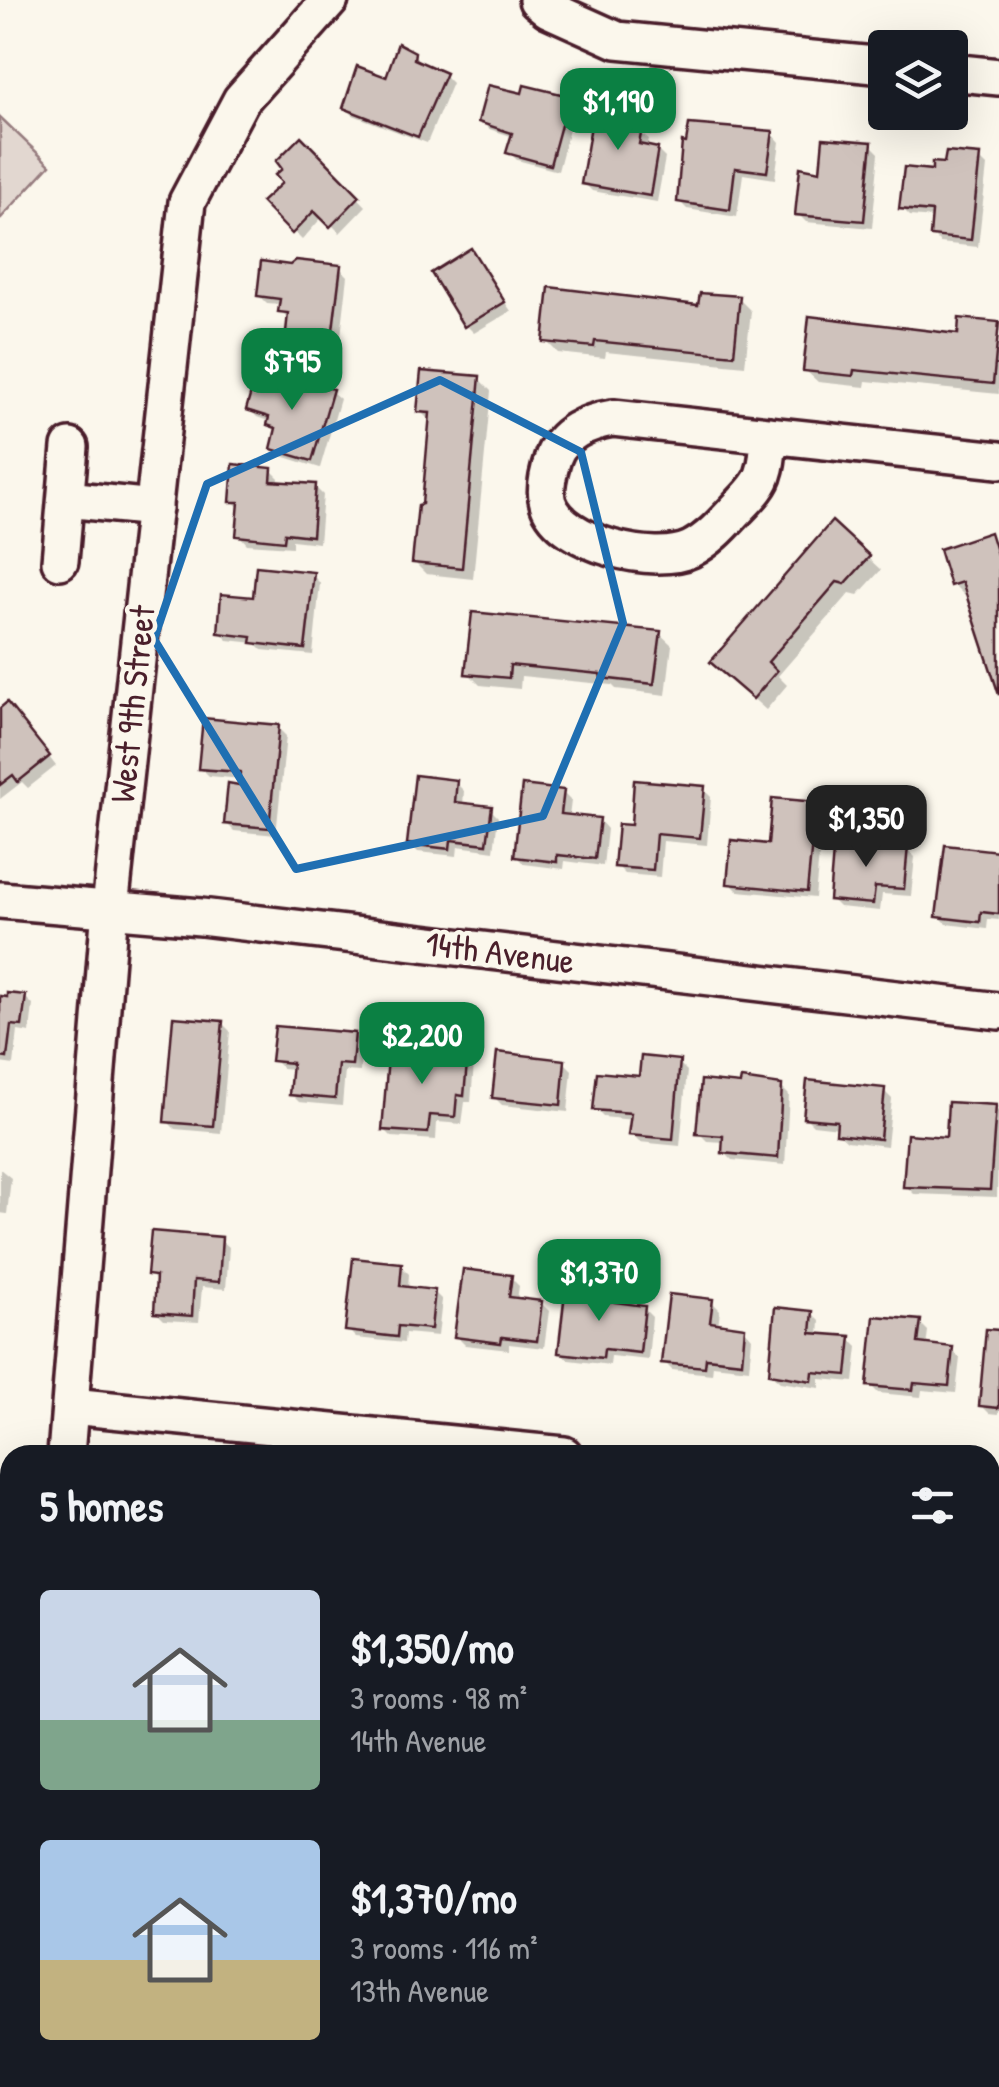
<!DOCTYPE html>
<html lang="en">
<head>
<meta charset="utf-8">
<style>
	body { margin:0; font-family:"Patrick Hand",sans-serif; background:#20242c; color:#f1f3f6; height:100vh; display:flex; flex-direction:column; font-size:38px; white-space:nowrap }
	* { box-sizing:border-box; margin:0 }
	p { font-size:32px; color:#9ea1a6 }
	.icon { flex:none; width:55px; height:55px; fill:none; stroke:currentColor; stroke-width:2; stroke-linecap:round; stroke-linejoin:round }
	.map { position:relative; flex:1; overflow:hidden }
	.sheet { position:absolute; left:0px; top:1445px; width:1000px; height:642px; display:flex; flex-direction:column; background:#171b24; border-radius:30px 30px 0 0; box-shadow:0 10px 40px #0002 }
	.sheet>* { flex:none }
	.fabs { position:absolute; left:868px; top:30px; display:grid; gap:20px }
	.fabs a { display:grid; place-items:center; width:100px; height:100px; border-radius:10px; background:#171b24; box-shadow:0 10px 40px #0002; font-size:50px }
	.price { position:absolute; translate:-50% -85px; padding:0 22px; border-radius:20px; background:#0b8043; color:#fff; font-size:32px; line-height:65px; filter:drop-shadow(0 2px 5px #0008) }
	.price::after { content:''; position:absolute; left:50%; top:60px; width:30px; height:22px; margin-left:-15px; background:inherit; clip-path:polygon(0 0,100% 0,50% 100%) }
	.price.current { background:#222; color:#fff }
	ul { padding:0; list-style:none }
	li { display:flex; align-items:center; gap:30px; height:250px; padding:0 40px }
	li span { display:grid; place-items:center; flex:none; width:280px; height:200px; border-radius:10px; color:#555 }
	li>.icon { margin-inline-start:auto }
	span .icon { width:120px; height:120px; fill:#fffc; stroke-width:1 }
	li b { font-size:42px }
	h2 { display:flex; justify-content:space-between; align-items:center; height:120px; padding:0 40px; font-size:42px }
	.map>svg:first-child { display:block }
	.green { fill:#e2d7d0; stroke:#967b7e; stroke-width:2.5 }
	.shadow { fill:#0003 }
	.building { fill:#cfc2bc; stroke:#4a1f2b; stroke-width:2.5 }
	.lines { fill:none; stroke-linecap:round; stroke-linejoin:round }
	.minor-casing { stroke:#4a1f2b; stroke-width:42 }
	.minor { stroke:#fbf7ec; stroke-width:35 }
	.marked { fill:none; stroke:#1f6fb2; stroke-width:8; stroke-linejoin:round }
	.labels { text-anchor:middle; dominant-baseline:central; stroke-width:9; stroke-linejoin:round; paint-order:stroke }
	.street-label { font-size:35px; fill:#4a1f2b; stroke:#fbf7ec }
</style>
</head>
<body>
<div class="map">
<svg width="999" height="2087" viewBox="0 0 999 2087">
	<rect width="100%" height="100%" fill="#fbf7ec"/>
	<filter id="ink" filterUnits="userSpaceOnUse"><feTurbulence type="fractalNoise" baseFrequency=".01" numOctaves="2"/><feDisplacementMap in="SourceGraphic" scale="20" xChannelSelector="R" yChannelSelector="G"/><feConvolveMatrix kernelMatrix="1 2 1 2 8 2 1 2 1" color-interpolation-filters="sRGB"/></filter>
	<g filter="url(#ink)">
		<polygon class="green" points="0,117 50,165 0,219"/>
		<g class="shadow">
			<polygon points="414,54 422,65 444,75 452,83 427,143 353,115 345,107 388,80"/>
			<polygon points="524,96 567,98 575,106 558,171 517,160 509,152 514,137 489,129 481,121"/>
			<polygon points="631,111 639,119 637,131 649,140 647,148 657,150 665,158 657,202 592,191 584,183"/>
			<polygon points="726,127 772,133 780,142 775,179 743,174 737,217 687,209 679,201"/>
			<polygon points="301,139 366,206 340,233 323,216 302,240 264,202 285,183"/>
			<polygon points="871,145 879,153 872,228 806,222 798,214 822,174"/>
			<polygon points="979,158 987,166 978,247 940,243 932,235 934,218 910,216 902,208 934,173"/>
			<polygon points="470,251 511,311 474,333 466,325"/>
			<polygon points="340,268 348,276 340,345 297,340 288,331 290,320 281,311 281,305 267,304 259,296"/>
			<polygon points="739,299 751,311 745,366 606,352 605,358 558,353 546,341"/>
			<polygon points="998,324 999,394 866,381 865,387 818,382 805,370 960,337"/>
			<polygon points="479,379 491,391 473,579 426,574 414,562 424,505 432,423 420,411"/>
			<polygon points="287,387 331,391 340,399 320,468 282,456 274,448 278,432 271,422 257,417 249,409"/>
			<polygon points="271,470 279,478 278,484 315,487 323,495 319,543 292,540 292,547 247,544 239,535 241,509 232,501"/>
			<polygon points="832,525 881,570 858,595 850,593 778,676 787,685 766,710 725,674"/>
			<polygon points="989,535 999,545 999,687 969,595 965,596 953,584"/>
			<polygon points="312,575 320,583 313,655 262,650 255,643 228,640 220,632 255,600"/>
			<polygon points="659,633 672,645 666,695 616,689 612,685 521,676 520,689 480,685 468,673"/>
			<polygon points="0,711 15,713 56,766 28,788 22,782 0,799"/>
			<polygon points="278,728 286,736 276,835 234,831 226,823 242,779 209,776 201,768"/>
			<polygon points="456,783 464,791 463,805 490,809 498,817 494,851 458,846 457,856 418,852 410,844"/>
			<polygon points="703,789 711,797 707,845 663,841 660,877 625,874 617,866 633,827"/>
			<polygon points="562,792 571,801 569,817 599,820 607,829 603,866 565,861 564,869 524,864 516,856"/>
			<polygon points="815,804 823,812 815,898 738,891 730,883"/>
			<polygon points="907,849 915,857 911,896 882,894 880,911 839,907 831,899"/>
			<polygon points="999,854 999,920 988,919 987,929 947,924 939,916"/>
			<polygon points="25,997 33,1005 30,1033 18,1031 14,1065 0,1063 0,999"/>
			<polygon points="222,1023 230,1031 221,1133 175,1129 167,1121"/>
			<polygon points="354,1035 362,1043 360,1072 345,1071 342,1106 299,1102 291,1094 294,1069 282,1068 274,1060"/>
			<polygon points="466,1055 474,1063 471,1102 465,1102 462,1124 437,1122 436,1140 392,1137 384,1129"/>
			<polygon points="564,1062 572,1070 568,1112 502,1105 494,1097"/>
			<polygon points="679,1063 687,1071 680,1146 639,1142 631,1134 633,1120 603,1117 595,1109 641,1079"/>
			<polygon points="742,1086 781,1087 789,1095 785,1165 732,1160 724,1152 725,1142 707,1141 699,1133"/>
			<polygon points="884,1091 892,1099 887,1146 847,1141 838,1133 839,1128 813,1125 805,1117"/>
			<polygon points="995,1108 999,1112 997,1197 914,1194 906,1186 948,1140"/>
			<polygon points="0,1169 11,1178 7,1214 0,1213"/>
			<polygon points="220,1239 229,1247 226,1289 202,1287 199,1322 164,1320 156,1312 158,1283 150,1274"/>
			<polygon points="401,1266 409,1274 408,1289 434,1292 442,1300 438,1336 405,1333 404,1343 356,1338 348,1330"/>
			<polygon points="511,1278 519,1286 517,1300 541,1303 549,1311 544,1348 509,1344 509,1350 465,1345 457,1337"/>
			<polygon points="608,1292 616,1300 615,1305 644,1309 652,1317 648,1360 611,1356 610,1365 569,1360 560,1352"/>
			<polygon points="712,1302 720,1310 718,1326 744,1329 752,1338 749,1369 713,1365 712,1374 672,1370 664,1362"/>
			<polygon points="812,1313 820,1321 819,1336 850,1339 858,1347 854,1382 820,1379 820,1388 780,1382 771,1374"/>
			<polygon points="920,1323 928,1331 926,1347 952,1350 960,1358 956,1393 922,1390 921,1397 878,1393 870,1385"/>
			<polygon points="999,1333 999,1414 989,1413 981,1405"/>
			<polygon points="990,1570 999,1571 999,1660 990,1659"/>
			<polygon points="990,1786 999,1787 999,1874 990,1873"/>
			<polygon points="641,2078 677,2078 677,2080"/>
			<polygon points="690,2078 783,2078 782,2087 693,2087"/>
			<polygon points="835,2078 880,2078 879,2086 839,2081"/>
		</g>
		<g class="building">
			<polygon points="398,43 415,52 414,59 446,73 418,137 343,108 357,66 386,77"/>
			<polygon points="488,85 522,93 524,85 569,96 550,165 506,153 512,133 478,122"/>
			<polygon points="595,102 632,108 629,127 642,129 639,144 658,148 650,196 581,184"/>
			<polygon points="689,124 773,131 767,172 735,168 730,210 677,202 682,142 686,143"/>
			<polygon points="301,136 360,196 330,227 314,211 292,234 261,202 282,183 275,175 282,169 276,161"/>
			<polygon points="823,138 872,142 864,221 795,215 800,167 820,171"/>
			<polygon points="946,152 980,155 971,240 930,236 932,212 899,209 904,167 932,170 932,162 944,163"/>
			<polygon points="471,248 505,302 464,327 431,273"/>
			<polygon points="296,260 341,265 332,338 286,332 288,313 278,312 280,299 257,296 261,261 290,265"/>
			<polygon points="549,287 698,305 700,293 740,296 734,355 595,341 594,347 543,342"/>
			<polygon points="809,316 958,334 959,318 999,322 993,384 854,370 853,376 803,371"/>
			<polygon points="421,371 480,376 462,568 412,563 418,505 422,504 430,413 417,412"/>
			<polygon points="256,375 285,384 288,375 333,389 312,461 271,449 276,428 267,425 269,417 246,410"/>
			<polygon points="233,464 272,468 271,481 316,484 312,536 285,533 284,541 236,536 239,502 230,502"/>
			<polygon points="832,521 870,556 845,584 837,582 768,662 777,671 753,699 710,662"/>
			<polygon points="990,532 999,561 999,695 962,582 950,586 939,549"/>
			<polygon points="256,566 314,572 305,649 251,643 252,637 218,633 221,594 253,597"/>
			<polygon points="472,612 661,631 654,684 601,678 600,674 510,665 509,678 465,674"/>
			<polygon points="7,702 50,756 18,782 13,775 0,785 0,708"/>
			<polygon points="203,718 279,725 269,828 224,824 228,783 239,785 240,772 198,769"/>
			<polygon points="415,775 457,780 455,802 492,806 487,844 451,840 450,849 407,844"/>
			<polygon points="634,780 705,786 700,838 656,834 653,870 614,867 618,824 631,825"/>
			<polygon points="522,785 564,790 561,814 600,818 595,859 557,855 557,862 514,857"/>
			<polygon points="772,798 816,802 807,892 727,884 731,840 768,844"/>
			<polygon points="834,839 908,846 904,889 875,887 873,904 829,900"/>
			<polygon points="945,845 999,851 999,914 981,912 980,922 936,917"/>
			<polygon points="7,993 26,995 22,1026 11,1025 7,1058 0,1057 0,996 7,997"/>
			<polygon points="173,1017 223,1021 213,1126 164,1122"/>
			<polygon points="275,1026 355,1033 352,1065 338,1064 335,1099 289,1095 292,1063 271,1061"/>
			<polygon points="389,1046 468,1052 464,1096 457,1095 455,1117 430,1115 428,1133 382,1130"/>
			<polygon points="497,1052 565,1060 561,1105 492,1098"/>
			<polygon points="641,1056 680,1060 673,1139 628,1135 631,1113 593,1110 597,1072 639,1076"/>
			<polygon points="741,1079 782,1085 778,1158 722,1153 723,1136 696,1134 701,1080 740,1084"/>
			<polygon points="807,1080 885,1088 880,1139 836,1134 837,1121 803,1118"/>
			<polygon points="948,1102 996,1105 990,1190 903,1187 907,1134 946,1137"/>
			<polygon points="151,1231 222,1237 219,1282 194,1280 192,1316 154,1313 156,1276 147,1275"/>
			<polygon points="353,1258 402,1263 400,1286 435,1290 431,1329 398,1326 397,1337 345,1331"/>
			<polygon points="463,1269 512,1275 509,1297 542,1301 537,1341 502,1337 501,1343 454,1337"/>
			<polygon points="566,1284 609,1290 607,1301 645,1306 640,1353 604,1349 603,1358 558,1353"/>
			<polygon points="669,1294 713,1299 710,1322 745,1327 742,1362 706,1358 705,1367 661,1363"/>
			<polygon points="775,1307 813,1311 811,1333 851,1336 847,1375 813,1372 812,1381 769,1374"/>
			<polygon points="874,1316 921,1320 918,1343 953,1347 949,1386 914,1383 913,1390 867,1386"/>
			<polygon points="986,1329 999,1330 999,1408 979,1406"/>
			<polygon points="990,1567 999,1568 999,1654 990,1653"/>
			<polygon points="990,1783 999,1784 994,1868 990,1867"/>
			<polygon points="687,2078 770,2078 770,2084 737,2080 736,2087 687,2084"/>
		</g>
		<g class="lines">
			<g class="minor-casing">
				<g id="minor">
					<polyline points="537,0 548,9 617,40 885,66"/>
					<polyline points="950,72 999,77"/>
					<path d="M769 435C768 447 768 461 764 472 761 486 746 499 737 509 723 524 710 539 691 549 656 566 562 545 548 503 544 491 549 470 553 458 561 433 588 422 613 418L999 460"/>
					<polyline points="66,499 154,508"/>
					<polyline points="60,561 70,447"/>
					<polyline points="0,900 201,917 999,1011"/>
					<polyline points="71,1406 564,1455"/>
					<polyline points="66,1455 110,908 187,202 241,100 330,0"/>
					<polyline points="990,1498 999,1499"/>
					<polyline points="990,1951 999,1952"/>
					<polyline points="8,2087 10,2072"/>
				</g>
			</g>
			<use href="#minor" class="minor"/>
		</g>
	</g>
	<path class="marked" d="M440 380 581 452 623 623 543 816 296 869 154 639 207 484Z"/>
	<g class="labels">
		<g class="street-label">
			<text transform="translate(132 704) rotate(-84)">West 9th Street</text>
			<text transform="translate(500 952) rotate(7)">14th Avenue</text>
		</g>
	</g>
</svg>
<div class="fabs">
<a><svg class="icon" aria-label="layers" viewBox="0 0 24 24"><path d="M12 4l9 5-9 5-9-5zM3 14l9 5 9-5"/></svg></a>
</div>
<b class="price" style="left:618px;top:153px">$1,190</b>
<b class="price" style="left:292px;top:413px">$795</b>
<b class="price current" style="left:866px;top:870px">$1,350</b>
<b class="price" style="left:422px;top:1087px">$2,200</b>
<b class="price" style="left:599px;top:1324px">$1,370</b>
<section class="sheet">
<h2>5 homes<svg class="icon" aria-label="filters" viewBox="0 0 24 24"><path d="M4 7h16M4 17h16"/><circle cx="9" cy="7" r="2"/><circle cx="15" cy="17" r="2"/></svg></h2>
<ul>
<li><span style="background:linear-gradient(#c9d6e8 65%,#7fa58c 0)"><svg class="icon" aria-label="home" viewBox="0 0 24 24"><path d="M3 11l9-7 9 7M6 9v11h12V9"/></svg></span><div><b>$1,350/mo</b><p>3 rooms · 98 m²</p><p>14th Avenue</p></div></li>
<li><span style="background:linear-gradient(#a9c7e8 60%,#c2b280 0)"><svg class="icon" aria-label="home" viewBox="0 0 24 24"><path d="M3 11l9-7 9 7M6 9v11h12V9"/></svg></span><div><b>$1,370/mo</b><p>3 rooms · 116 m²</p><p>13th Avenue</p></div></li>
</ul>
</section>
</div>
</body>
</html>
